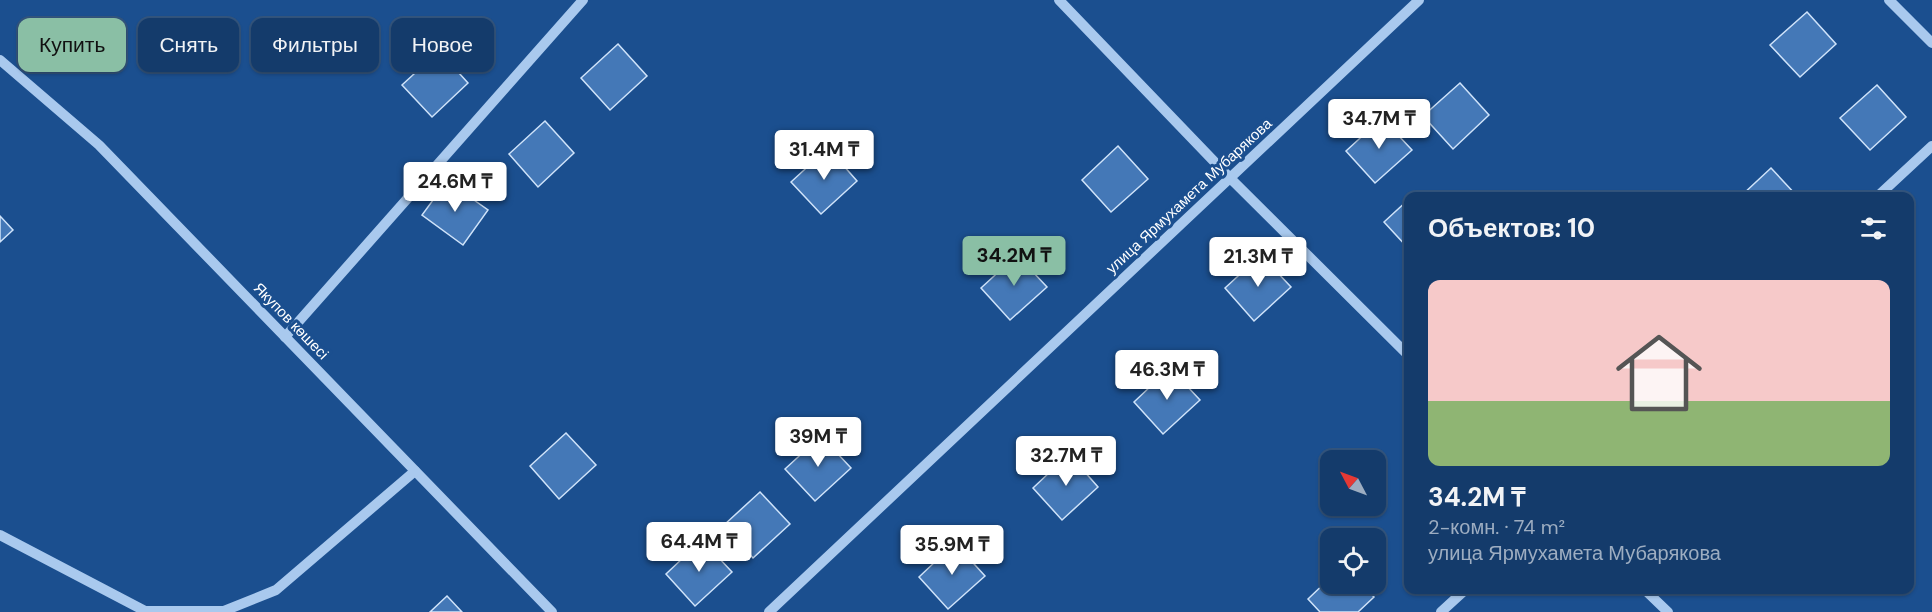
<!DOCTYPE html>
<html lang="ru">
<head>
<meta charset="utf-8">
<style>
	body { margin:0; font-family:"DM Sans",sans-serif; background:#1d4271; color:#f1f3f6; height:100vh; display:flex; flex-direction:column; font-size:22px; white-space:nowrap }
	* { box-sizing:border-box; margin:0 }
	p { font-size:20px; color:#9dadc1 }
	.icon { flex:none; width:33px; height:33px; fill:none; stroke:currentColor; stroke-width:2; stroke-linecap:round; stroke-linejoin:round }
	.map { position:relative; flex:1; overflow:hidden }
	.details { position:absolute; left:1404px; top:192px; width:510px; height:402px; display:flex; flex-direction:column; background:#143b6b; border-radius:12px; box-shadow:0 2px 4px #0004,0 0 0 2px #33557e }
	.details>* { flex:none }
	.guide { position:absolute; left:18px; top:18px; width:570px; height:54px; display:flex; gap:12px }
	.needle { width:39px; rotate:311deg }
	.fabs { position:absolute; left:1320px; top:450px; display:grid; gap:12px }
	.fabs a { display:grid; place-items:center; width:66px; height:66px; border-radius:12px; background:#143b6b; box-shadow:0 2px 4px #0004,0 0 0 2px #33557e; font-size:30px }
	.price { position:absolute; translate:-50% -51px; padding:0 14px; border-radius:6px; background:#fff; color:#222; font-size:20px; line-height:39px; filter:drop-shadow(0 2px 3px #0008) }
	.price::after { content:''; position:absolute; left:50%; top:36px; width:18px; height:14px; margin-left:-9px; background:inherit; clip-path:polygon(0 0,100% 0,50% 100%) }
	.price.selected { background:#8abfa5; color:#111 }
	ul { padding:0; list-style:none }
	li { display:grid; align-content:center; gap:12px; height:318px; padding:0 24px }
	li+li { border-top:2px solid #33557e }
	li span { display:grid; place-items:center; height:186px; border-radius:12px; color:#555 }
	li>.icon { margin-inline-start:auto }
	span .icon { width:108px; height:108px; fill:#fffc; stroke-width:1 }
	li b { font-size:26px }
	h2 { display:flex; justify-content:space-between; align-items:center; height:72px; padding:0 24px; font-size:26px }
	.chip { padding:0 21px; border-radius:12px; background:#143b6b; box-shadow:0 2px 4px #0004,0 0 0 2px #33557e; font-size:21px; line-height:54px }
	.chip.selected { background:#8abfa5; color:#111 }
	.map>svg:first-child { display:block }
	.building { fill:#4478b7; stroke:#cfe3fa; stroke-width:1.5 }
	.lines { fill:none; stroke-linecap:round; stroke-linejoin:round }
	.minor { stroke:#a9c9ee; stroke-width:10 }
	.labels { text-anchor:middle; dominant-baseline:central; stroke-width:6; stroke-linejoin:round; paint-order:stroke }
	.street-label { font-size:15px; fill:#fff; stroke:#1b4f8f }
</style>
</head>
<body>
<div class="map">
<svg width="1932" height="612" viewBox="0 0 1932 612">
	<rect width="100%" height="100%" fill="#1b4f8f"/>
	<g class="building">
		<polygon points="1807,12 1836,44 1800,77 1770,45"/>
		<polygon points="618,44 647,76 610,110 581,78"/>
		<polygon points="439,51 468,83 432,117 402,85"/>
		<polygon points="1460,83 1489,115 1453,149 1423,116"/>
		<polygon points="1877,85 1906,117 1870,150 1840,118"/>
		<polygon points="1382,118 1412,150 1375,183 1346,151"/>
		<polygon points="545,121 574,153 538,187 509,154"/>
		<polygon points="1118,146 1148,179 1111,212 1082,180"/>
		<polygon points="828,148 857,181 821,214 791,182"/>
		<polygon points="1771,168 1797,196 1741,196"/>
		<polygon points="447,181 488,210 463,245 422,215"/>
		<polygon points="1408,200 1408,248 1384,222"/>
		<polygon points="0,216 13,230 0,242"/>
		<polygon points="1017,255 1047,287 1010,320 981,288"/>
		<polygon points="1261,255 1291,287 1254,321 1225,288"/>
		<polygon points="1170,368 1200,400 1163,434 1134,402"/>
		<polygon points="566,433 596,465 559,499 530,466"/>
		<polygon points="821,436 851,468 815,501 785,469"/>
		<polygon points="1069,454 1098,487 1062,520 1033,488"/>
		<polygon points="760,492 790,524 753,558 724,525"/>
		<polygon points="702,540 732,572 695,606 666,574"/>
		<polygon points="955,543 985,576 948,609 919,577"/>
		<polygon points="1330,578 1330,584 1361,584 1374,597 1358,612 1320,612 1308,599"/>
		<polygon points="447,596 462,612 430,612"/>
	</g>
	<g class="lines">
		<g class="minor">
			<polyline points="1059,0 1230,178 1408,355"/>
			<polyline points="1889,0 1932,43"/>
			<polyline points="0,60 99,145 552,612"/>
			<polyline points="1878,196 1932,146"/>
			<polyline points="285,337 583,0"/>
			<polyline points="0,535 145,611 224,611 276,590 415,471"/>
			<polyline points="1645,590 1668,612"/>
			<polyline points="769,612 1419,0"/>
			<polyline points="1441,612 1465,590"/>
		</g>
	</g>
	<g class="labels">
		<g class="street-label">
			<text transform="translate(1189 196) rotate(-43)">улица Ярмухамета Мубарякова</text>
			<text transform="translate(291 321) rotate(46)">Якупов көшесі</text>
		</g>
	</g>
</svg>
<div class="fabs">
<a><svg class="needle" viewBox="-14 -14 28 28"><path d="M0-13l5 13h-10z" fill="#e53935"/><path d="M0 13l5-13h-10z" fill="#9dadc1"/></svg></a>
<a><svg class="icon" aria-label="locate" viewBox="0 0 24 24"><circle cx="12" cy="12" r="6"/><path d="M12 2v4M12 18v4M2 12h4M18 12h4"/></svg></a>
</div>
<b class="price" style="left:1379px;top:150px">34.7M ₸</b>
<b class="price" style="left:824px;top:181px">31.4M ₸</b>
<b class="price" style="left:455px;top:213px">24.6M ₸</b>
<b class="price selected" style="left:1014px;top:287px">34.2M ₸</b>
<b class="price" style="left:1258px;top:288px">21.3M ₸</b>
<b class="price" style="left:1167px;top:401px">46.3M ₸</b>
<b class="price" style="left:818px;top:468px">39M ₸</b>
<b class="price" style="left:1066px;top:487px">32.7M ₸</b>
<b class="price" style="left:699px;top:573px">64.4M ₸</b>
<b class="price" style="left:952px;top:576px">35.9M ₸</b>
<div class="guide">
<a class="chip selected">Купить</a>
<a class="chip">Снять</a>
<a class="chip">Фильтры</a>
<a class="chip">Новое</a>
</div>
<section class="details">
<h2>Объектов: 10<svg class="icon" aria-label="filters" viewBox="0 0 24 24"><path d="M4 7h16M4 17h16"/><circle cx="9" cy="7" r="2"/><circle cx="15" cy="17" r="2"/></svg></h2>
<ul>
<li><span style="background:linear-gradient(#f6c9c9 65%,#8fb573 0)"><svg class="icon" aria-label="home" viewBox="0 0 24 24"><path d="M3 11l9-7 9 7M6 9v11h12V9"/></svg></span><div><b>34.2M ₸</b><p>2-комн. · 74 m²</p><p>улица Ярмухамета Мубарякова</p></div></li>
</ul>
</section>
</div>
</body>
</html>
